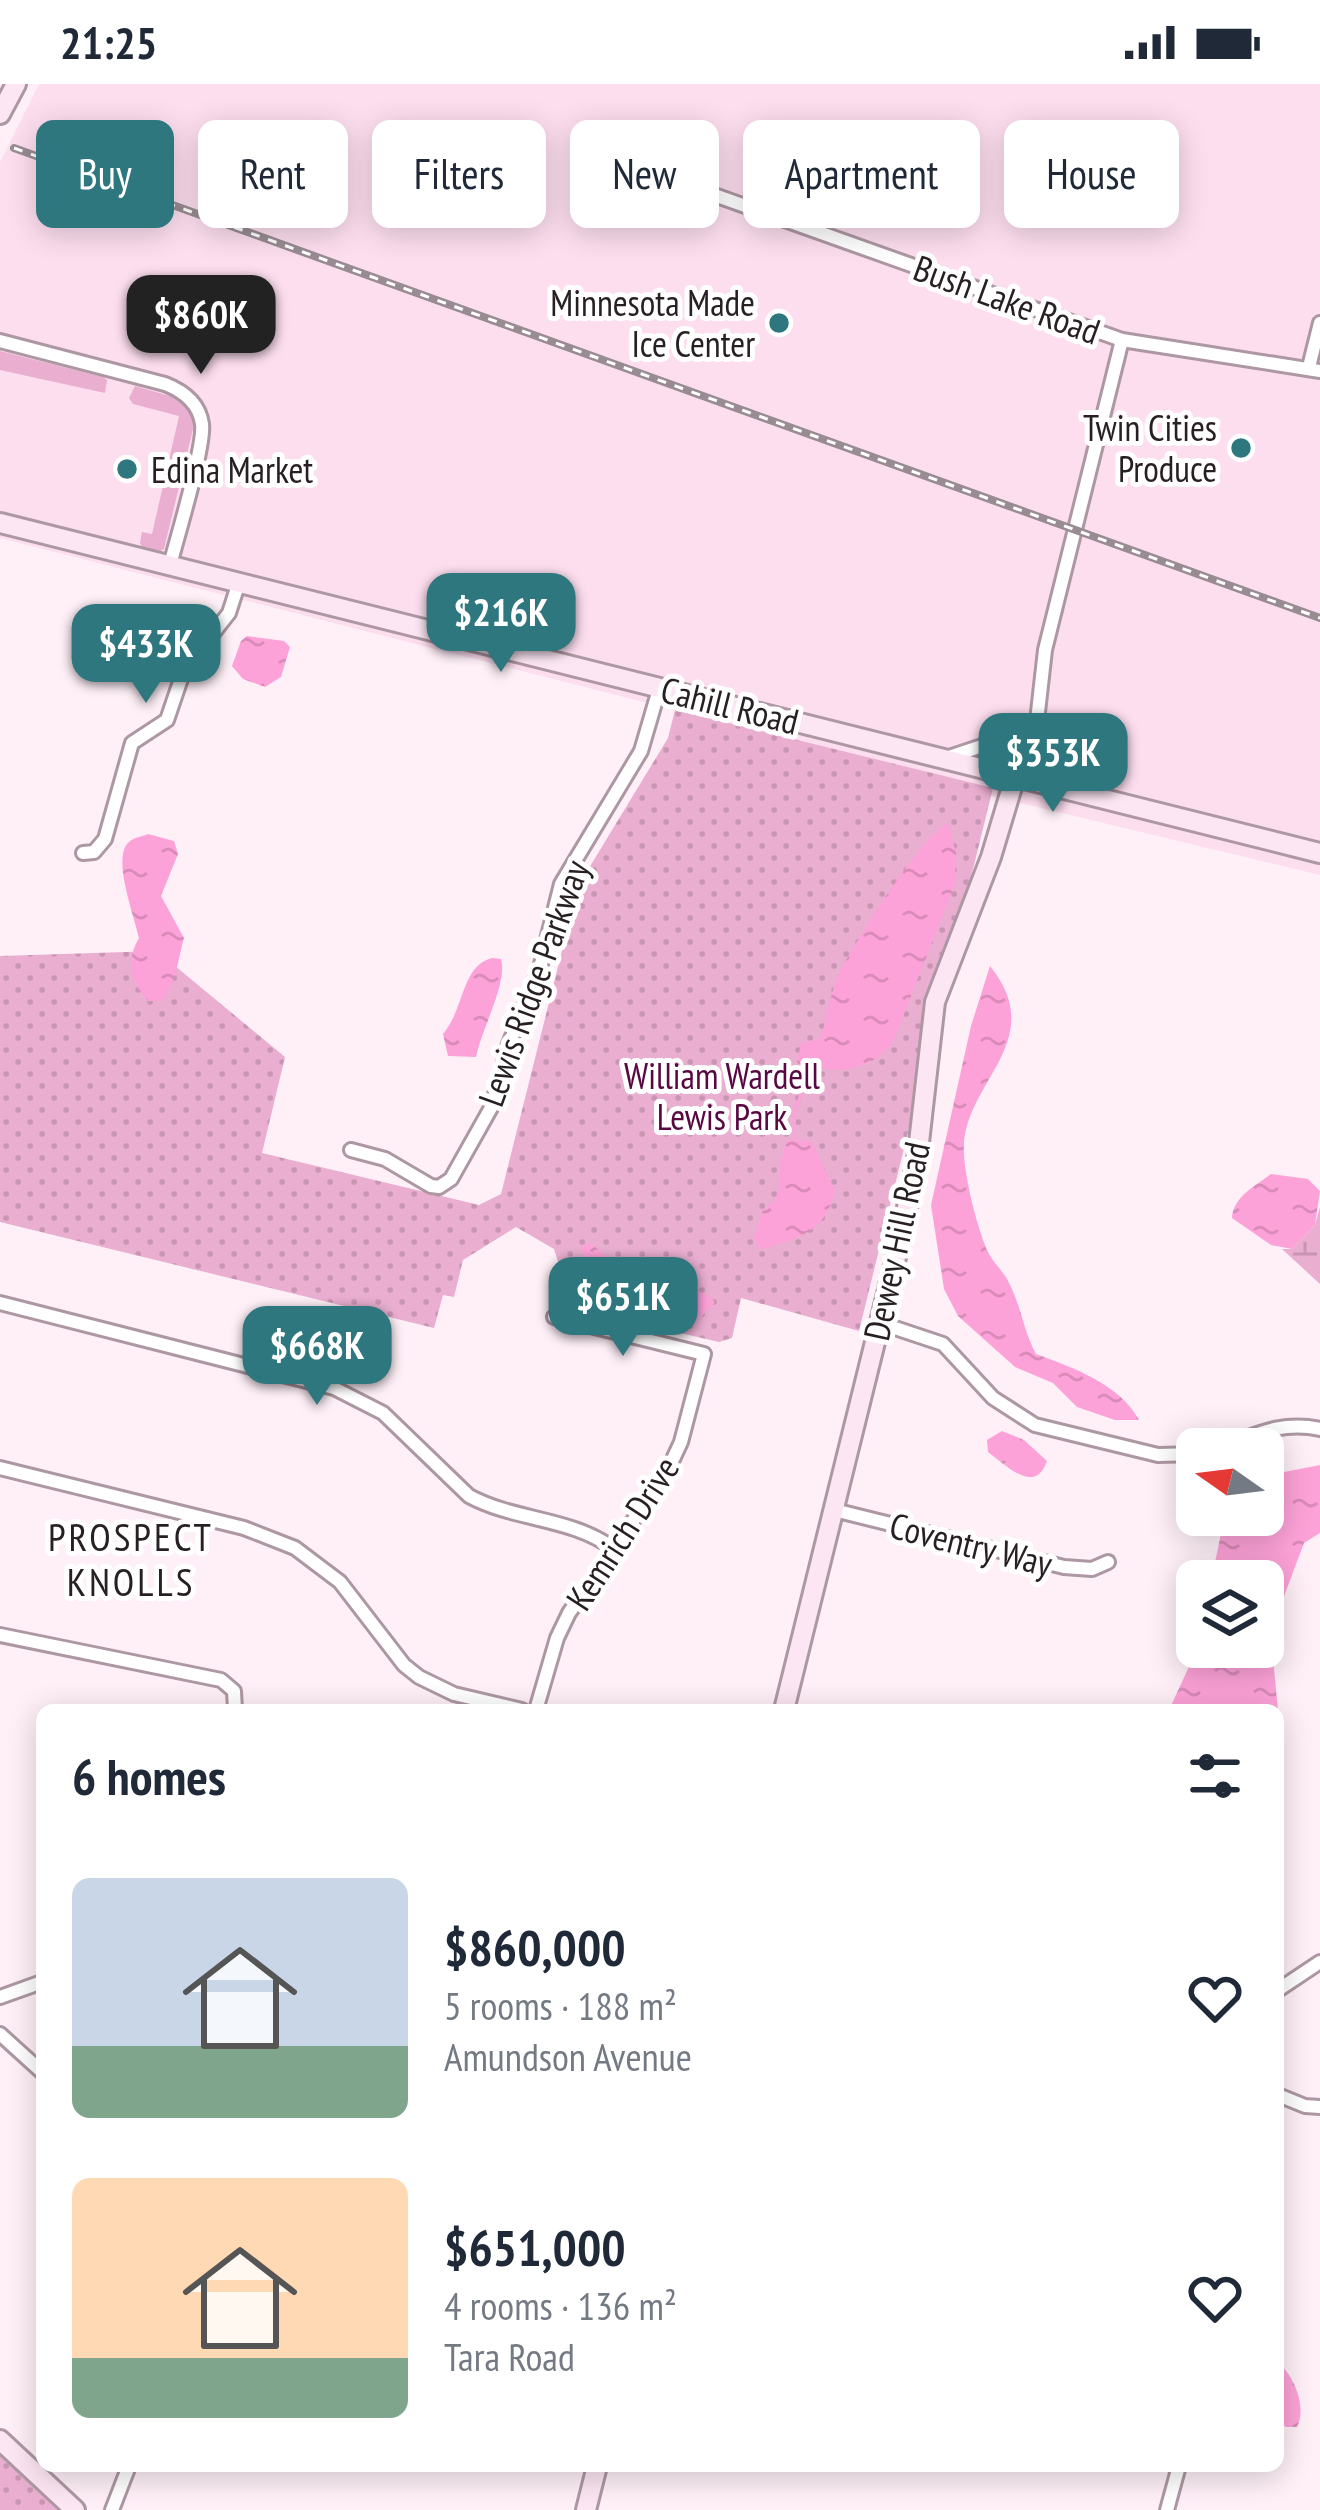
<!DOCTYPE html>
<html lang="en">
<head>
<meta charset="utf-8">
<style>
	body { margin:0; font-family:"PT Sans Narrow",sans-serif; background:#f2f2f3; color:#1f2937; height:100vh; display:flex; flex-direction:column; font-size:45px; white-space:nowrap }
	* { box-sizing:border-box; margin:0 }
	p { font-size:39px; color:#747a83 }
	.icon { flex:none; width:66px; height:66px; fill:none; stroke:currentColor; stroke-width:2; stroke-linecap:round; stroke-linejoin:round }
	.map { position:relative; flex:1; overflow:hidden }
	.drawer { position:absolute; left:36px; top:1620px; width:1248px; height:768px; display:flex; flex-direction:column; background:#fff; border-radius:18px; box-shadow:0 6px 30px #0003 }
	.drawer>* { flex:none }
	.banner { position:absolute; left:36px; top:36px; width:1248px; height:108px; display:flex; gap:24px }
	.needle { width:78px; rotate:284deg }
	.controls { position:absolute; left:1176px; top:1344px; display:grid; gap:24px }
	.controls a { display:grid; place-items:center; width:108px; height:108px; border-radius:18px; background:#fff; box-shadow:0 6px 30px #0003; font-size:60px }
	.price { position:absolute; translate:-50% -102px; padding:0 27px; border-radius:24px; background:#2e777f; color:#fff; font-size:39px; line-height:78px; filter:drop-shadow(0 3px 6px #0008) }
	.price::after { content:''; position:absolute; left:50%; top:72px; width:36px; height:27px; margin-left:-18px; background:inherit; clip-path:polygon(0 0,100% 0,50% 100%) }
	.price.current { background:#222; color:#fff }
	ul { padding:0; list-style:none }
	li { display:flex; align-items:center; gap:36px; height:300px; padding:0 36px }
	li span { display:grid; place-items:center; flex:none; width:336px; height:240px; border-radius:18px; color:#555 }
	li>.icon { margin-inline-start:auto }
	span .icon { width:144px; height:144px; fill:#fffc; stroke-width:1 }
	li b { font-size:51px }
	h2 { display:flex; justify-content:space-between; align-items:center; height:144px; padding:0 36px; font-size:51px }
	.tag { padding:0 42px; border-radius:18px; background:#fff; box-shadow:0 6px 30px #0003; font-size:42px; line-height:108px }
	.tag.current { background:#2e777f; color:#fff }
	.status { display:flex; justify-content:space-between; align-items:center; height:84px; padding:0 60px; background:#fff; direction:ltr }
	.status svg { height:33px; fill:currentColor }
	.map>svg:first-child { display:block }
	.built { fill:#fddeef }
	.grass { fill:#e9aed0 }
	.wetland { fill:url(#wetland-marsh) }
	.park { fill:url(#park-dots) }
	.water { fill:url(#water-ripples) }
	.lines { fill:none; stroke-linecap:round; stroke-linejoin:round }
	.stream { stroke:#fda2d8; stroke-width:3 }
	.street-casing { stroke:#ad97a3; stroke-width:18 }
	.secondary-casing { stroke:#ad97a3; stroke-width:24 }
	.street { stroke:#fff; stroke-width:12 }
	.secondary { stroke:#fce6f3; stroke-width:18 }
	.rail-casing { stroke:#988c92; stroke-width:8 }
	.rail { stroke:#fff; stroke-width:3; stroke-dasharray:9; stroke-linecap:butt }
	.poi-dot { fill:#2e777f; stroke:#fff; stroke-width:4.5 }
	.labels { text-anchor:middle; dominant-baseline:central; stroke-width:10; stroke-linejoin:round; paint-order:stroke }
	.street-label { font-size:36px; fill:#271f23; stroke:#fff }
	.poi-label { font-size:36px; fill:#271f23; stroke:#fff; text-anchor:end }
	.park-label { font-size:36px; fill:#580741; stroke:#fff }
	.neighbourhood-label { font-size:39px; letter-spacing:3px; fill:#271f23; stroke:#fff }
</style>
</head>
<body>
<div class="status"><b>21:25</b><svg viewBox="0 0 49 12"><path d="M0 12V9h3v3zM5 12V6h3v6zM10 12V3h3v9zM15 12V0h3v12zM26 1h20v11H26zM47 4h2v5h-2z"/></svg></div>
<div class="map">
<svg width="1320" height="2426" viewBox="0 0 1320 2426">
	<defs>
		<pattern id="wetland-marsh" width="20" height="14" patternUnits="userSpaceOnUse" patternTransform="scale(3)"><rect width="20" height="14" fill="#e9aed0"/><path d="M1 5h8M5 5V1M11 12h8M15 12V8" fill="none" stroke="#c895b2"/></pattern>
		<pattern id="park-dots" width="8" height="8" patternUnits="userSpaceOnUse" patternTransform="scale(3)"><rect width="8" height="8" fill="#e9aed0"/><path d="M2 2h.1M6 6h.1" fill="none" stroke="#c895b2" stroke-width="1.8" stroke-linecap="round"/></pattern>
		<pattern id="water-ripples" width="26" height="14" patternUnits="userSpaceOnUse" patternTransform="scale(3)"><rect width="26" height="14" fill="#fda2d8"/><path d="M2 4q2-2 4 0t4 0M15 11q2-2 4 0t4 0" fill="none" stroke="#d98bb9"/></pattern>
	</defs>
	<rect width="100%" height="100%" fill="#fff0f8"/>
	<polygon class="built" points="39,0 1320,0 1320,791 991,712 675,626 0,454 0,78"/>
	<g class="grass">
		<polygon points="0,267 103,293 107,296 105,309 0,286"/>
		<polygon points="135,302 184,316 195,337 164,465 155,470 143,467 140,459 142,448 152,450 179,332 133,320 129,314"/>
	</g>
	<polygon class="wetland" points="1320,1123 1320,1200 1282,1165 1292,1165 1315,1141"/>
	<g class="park">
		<polygon points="675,626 993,704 859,1247 741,1214 732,1254 719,1258 573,1224 554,1165 516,1143 463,1176 454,1213 443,1211 434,1244 0,1138 0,872 157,867 285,973 262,1069 479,1121 501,1110 583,783 589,784 668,654"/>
		<polygon points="0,2372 58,2426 0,2426"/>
	</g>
	<g class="water">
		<polygon points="247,552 284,557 290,563 281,593 265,603 243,595 232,582 241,557"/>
		<path d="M948 739 956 769 955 800 893 958C870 989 832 991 797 979L801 959 821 954C827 931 831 903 843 882 860 851 920 754 948 739Z"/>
		<path d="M148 750 174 757 178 770 161 812 184 854C178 874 176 902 161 917H148C131 897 125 878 139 854 135 833 111 773 129 758 134 753 142 753 148 750Z"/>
		<path d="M492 874 501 875C508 898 482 944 476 973L448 972 443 950C465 924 461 882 492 874Z"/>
		<path d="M990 882C1052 959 959 1000 964 1070 965 1095 978 1148 989 1170 995 1181 1005 1189 1010 1201 1021 1223 1024 1248 1036 1270 1072 1283 1121 1301 1139 1336H1115L1077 1323 1053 1299 1015 1283 958 1232 944 1205 931 1121 971 942Z"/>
		<path d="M787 1056 811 1057 835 1107C825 1149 799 1153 761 1166L754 1155 762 1128 774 1118 779 1105 780 1079Z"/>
		<path d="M1271 1090 1308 1095 1320 1107 1315 1141 1292 1165 1271 1161 1232 1134C1233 1113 1255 1102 1271 1090Z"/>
		<path d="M590 1158C606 1174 628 1187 650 1195 674 1204 695 1199 715 1218L700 1234 685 1235 662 1222 604 1211 595 1205 581 1164Z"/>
		<path d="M1002 1347 1024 1356 1047 1377C1035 1412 1006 1381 988 1368L987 1356Z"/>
		<polygon points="1320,1381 1320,1449 1304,1459 1280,1523 1272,1564 1278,1626 1169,1626 1198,1563 1263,1563 1263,1497 1211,1497 1225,1431 1263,1431 1263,1392"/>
		<path d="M1278 2278C1294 2292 1307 2323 1297 2343H1286L1278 2337Z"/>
	</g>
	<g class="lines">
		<polyline class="stream" points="794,1055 795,1026 811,984"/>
		<g class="street-casing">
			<g id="street">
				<polyline points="703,107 1122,256 1320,287"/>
				<path d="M0 257 165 300C183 307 199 319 202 340 205 362 177 454 170 481"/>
				<polyline points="1309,283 1320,239"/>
				<polyline points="949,673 1006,654 1037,637"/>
				<polyline points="1093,708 1072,689 1037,637 1045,566 1122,256"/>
				<polyline points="83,769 94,768 105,755 132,659 167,636 184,586 229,529 239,498"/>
				<polyline points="351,1066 385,1075 431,1102 439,1103 451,1095 492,1022 509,960 540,884 561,800 641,667 660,602"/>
				<path d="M0 1219 334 1304 383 1329 469 1412C515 1437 571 1433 614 1465"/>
				<polyline points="880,1239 943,1260 993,1314 1035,1341 1158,1371 1197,1370"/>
				<path d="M1217 1365C1253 1352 1281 1336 1320 1345"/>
				<polyline points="0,1384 244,1444 295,1464 340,1498 404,1581 419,1593 454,1610 522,1626"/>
				<polyline points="834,1426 1064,1483 1092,1485 1108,1478"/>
				<polyline points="0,1551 221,1596 234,1607 235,1626"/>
				<polyline points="536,1626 557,1554 569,1529 667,1388 681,1358 704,1270 554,1233"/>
				<polyline points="1278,1906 1320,1878"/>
				<polyline points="0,1913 42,1898"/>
				<polyline points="0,1950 42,1988"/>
				<polyline points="1278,2011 1305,2022 1320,2023"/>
				<polyline points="112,2426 129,2382"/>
				<polyline points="1167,2426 1179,2382"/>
			</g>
		</g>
		<g class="secondary-casing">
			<g id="secondary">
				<polyline points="0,30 16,0"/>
				<polyline points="0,439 1320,769"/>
				<polyline points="784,1626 900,1157 917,1076 935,918 991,773 1015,693"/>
				<polyline points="0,2356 75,2426"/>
				<polyline points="586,2426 597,2382"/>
			</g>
		</g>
		<use href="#street" class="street"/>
		<use href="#secondary" class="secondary"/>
		<g class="rail-casing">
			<polyline id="rail" points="14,64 1320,534"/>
		</g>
		<use href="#rail" class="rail"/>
	</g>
	<g class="poi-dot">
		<circle cx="779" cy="239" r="12"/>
		<circle cx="1241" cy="364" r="12"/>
		<circle cx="127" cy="385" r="12"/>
	</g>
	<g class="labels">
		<g class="street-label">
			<text transform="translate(1007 215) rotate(20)">Bush Lake Road</text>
			<text transform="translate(730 621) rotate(14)">Cahill Road</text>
			<text transform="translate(533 899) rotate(-70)">Lewis Ridge Parkway</text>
			<text transform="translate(896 1157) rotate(-78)">Dewey Hill Road</text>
			<text transform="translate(622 1449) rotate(-57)">Kemrich Drive</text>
			<text transform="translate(971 1460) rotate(14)">Coventry Way</text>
		</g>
		<g class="poi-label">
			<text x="755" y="218">Minnesota Made<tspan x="755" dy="41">Ice Center</tspan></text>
			<text x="1217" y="343">Twin Cities<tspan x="1217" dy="41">Produce</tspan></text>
			<text x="151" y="385" text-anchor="start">Edina Market</text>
		</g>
		<g class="park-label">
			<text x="722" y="991">William Wardell<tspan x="722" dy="41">Lewis Park</tspan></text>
		</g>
		<g class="neighbourhood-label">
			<text x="131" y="1452">PROSPECT<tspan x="131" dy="45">KNOLLS</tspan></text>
		</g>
	</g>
</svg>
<div class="controls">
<a><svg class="needle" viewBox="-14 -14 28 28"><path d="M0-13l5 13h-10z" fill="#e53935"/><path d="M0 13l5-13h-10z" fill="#747a83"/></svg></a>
<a><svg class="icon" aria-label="layers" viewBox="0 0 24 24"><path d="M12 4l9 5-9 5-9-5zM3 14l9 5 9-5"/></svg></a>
</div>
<b class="price current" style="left:201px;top:293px">$860K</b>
<b class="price" style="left:501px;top:591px">$216K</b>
<b class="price" style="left:146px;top:622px">$433K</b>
<b class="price" style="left:1053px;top:731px">$353K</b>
<b class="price" style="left:623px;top:1275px">$651K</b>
<b class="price" style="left:317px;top:1324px">$668K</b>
<div class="banner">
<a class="tag current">Buy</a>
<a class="tag">Rent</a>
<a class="tag">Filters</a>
<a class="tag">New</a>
<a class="tag">Apartment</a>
<a class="tag">House</a>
</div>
<section class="drawer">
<h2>6 homes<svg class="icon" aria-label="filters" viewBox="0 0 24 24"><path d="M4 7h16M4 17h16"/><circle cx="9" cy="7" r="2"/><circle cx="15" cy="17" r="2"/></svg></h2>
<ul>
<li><span style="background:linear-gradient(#c9d6e8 70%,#7fa58c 0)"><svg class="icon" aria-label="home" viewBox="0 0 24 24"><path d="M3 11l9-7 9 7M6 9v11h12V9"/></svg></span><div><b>$860,000</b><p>5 rooms · 188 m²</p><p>Amundson Avenue</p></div><svg class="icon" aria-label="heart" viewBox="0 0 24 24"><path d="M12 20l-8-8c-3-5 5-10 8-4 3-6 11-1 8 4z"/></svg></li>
<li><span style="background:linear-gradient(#ffd9b3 75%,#7fa58c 0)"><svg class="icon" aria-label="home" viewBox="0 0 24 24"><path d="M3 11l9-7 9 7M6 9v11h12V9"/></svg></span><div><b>$651,000</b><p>4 rooms · 136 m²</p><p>Tara Road</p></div><svg class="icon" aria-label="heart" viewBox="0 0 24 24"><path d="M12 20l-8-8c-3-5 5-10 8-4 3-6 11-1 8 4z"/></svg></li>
</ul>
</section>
</div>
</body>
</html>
